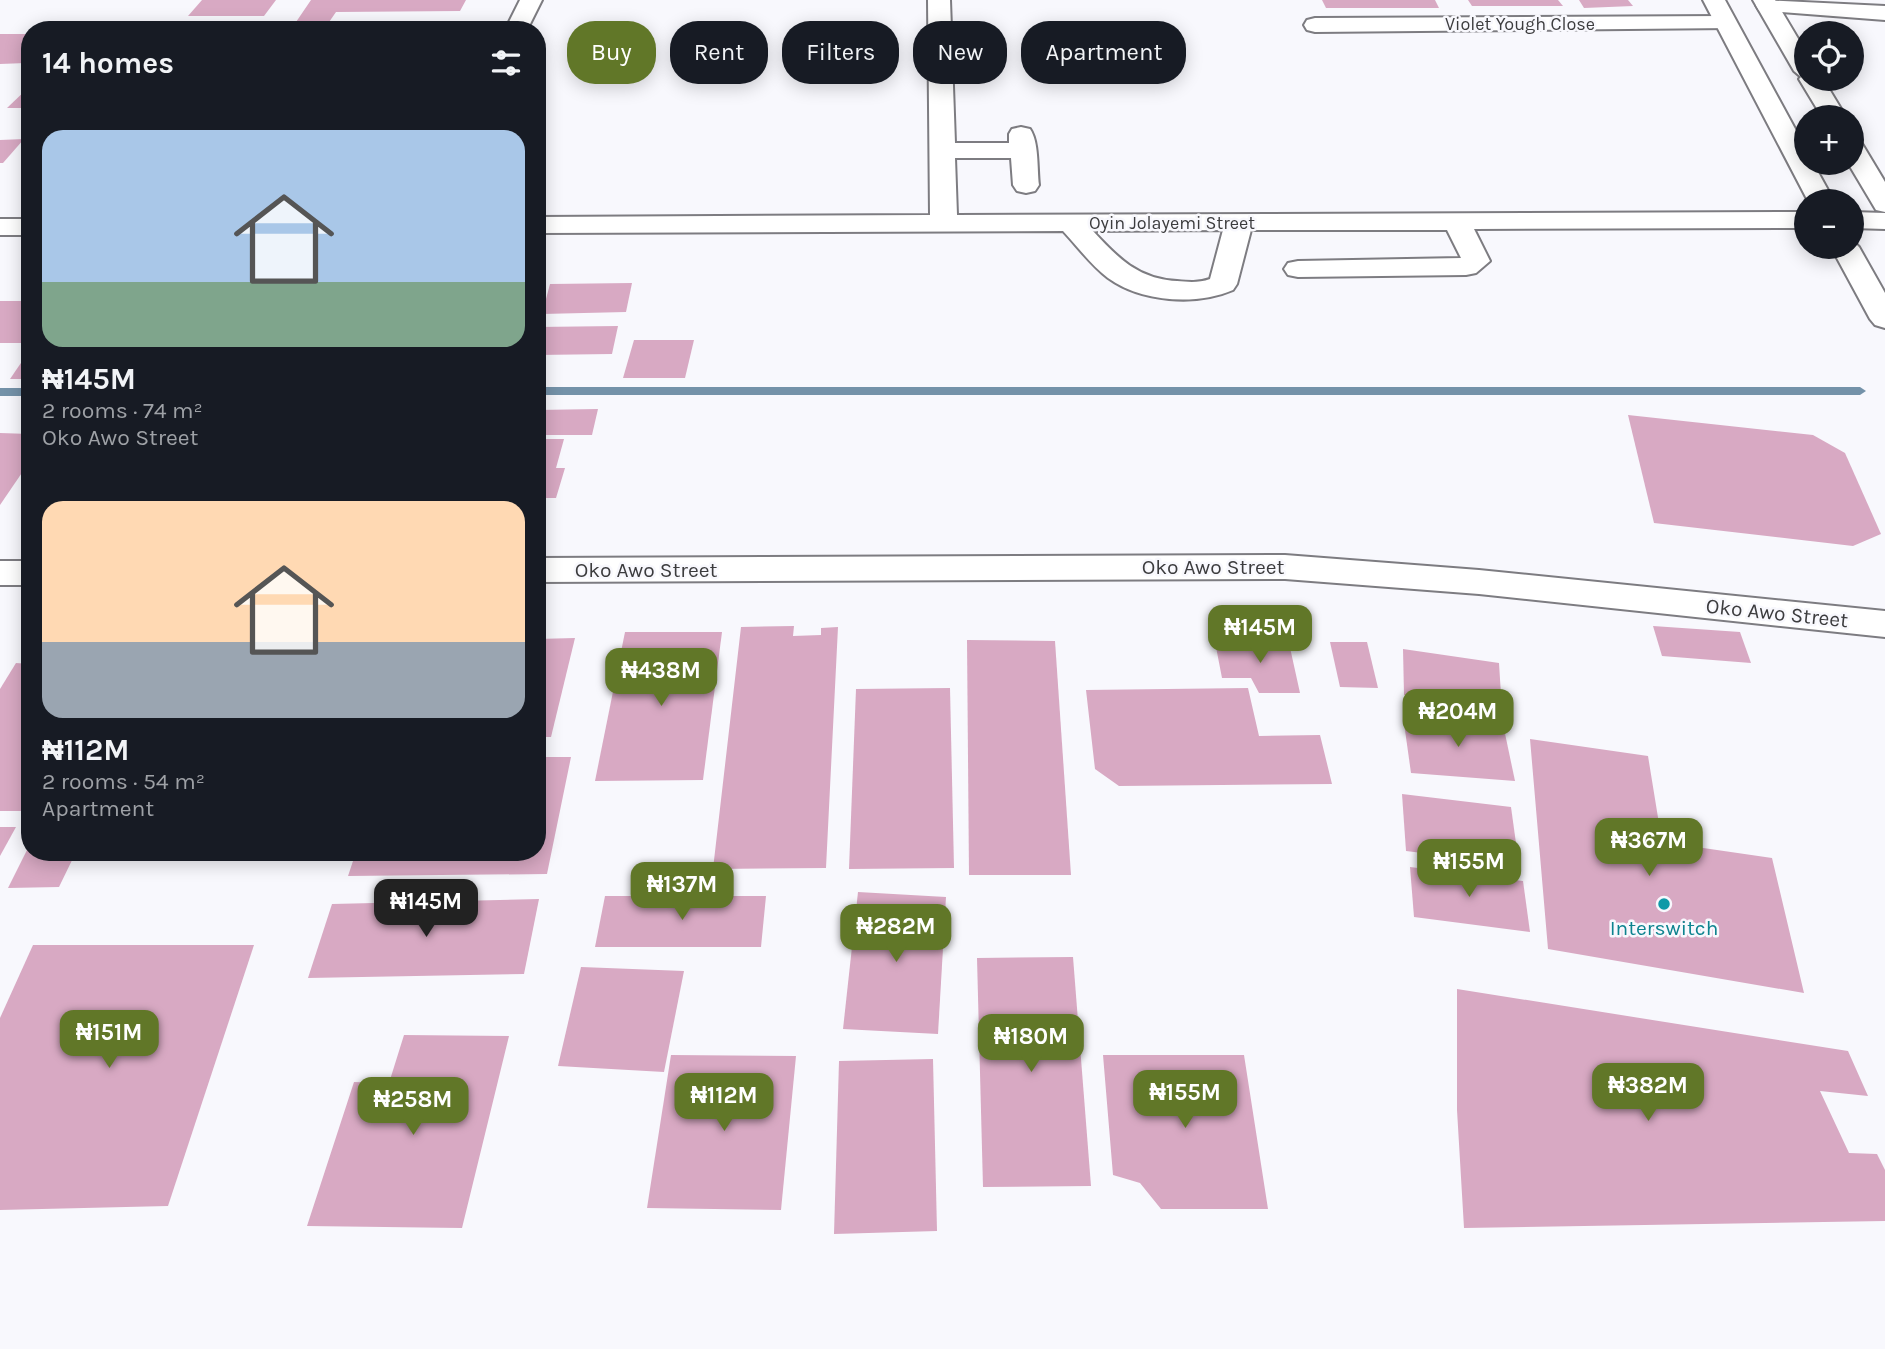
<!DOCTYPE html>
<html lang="en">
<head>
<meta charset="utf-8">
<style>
	body { margin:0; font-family:Karla,sans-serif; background:#242831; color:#f1f3f6; height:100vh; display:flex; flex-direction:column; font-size:26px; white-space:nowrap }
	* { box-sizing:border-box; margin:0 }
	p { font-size:23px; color:#9ea1a6 }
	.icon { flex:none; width:38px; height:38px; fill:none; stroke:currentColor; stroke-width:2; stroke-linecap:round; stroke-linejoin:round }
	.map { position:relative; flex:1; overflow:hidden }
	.sheet { position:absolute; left:21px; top:21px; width:525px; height:840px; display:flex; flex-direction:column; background:#171b24; border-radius:28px; box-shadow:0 4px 18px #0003 }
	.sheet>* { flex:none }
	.guide { position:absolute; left:567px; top:21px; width:665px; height:63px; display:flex; gap:14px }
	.buttons { position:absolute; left:1794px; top:21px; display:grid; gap:14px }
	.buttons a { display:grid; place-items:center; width:70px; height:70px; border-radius:50%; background:#171b24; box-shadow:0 4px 18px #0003; font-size:35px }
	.price { position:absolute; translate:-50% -60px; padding:0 16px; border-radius:14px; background:#617728; color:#fff; font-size:23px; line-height:46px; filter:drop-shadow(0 2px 4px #0008) }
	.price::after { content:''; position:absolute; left:50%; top:42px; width:21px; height:16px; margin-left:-10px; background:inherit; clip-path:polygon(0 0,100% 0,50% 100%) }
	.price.selected { background:#222; color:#fff }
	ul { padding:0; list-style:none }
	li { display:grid; align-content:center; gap:14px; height:371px; padding:0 21px }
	li span { display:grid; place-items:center; height:217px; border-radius:21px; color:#555 }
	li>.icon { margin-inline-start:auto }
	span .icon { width:126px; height:126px; fill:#fffc; stroke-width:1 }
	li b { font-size:30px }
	h2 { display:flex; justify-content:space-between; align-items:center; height:84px; padding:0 21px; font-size:30px }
	.pill { padding:0 24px; border-radius:28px; background:#171b24; box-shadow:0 4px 18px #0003; font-size:24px; line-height:63px }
	.pill.selected { background:#617728; color:#fff }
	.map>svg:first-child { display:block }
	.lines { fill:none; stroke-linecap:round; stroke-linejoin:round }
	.stream { fill:#7492a9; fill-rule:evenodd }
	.building { fill:#d8a9c3 }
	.minor-casing { stroke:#7d7c81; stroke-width:4 }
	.major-casing { stroke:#7d7c81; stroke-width:4 }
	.minor { fill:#fff; fill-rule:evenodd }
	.major { fill:#fff; fill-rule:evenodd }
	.culture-dot { fill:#0f9aa8; stroke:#f8f8fd; stroke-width:2.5 }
	.labels { text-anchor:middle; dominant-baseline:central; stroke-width:5; stroke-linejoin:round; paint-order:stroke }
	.far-street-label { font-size:18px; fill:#3c3c3e; stroke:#f8f8fd }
	.street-label { font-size:21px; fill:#3c3c3e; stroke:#f8f8fd }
	.culture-label { font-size:21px; fill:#0d838f; stroke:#f8f8fd }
</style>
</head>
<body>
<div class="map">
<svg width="1885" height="1349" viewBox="0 0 1885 1349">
	<rect width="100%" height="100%" fill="#f8f8fd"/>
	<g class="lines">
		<g class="stream">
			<polygon points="537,387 1860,387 1866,391 1860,395 537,395"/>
			<rect x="0" y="388" width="30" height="8"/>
		</g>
	</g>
	<g class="building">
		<polygon points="202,0 276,0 264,16 188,16"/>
		<polygon points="311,0 466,0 460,11 336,12 327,25 294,25"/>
		<polygon points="1322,0 1435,0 1439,8 1326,8"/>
		<polygon points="1468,0 1558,0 1563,6 1472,6"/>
		<polygon points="1579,0 1628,0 1633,6 1584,8"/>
		<polygon points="0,34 30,34 30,59 26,63 0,64"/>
		<polygon points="30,86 30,108 7,108"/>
		<polygon points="24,139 3,163 0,163 0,140"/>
		<polygon points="632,283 626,312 542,314 550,284"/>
		<rect x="0" y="301" width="30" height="42"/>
		<polygon points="618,326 612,354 537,355 537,327"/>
		<polygon points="634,340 694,340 685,378 623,378"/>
		<polygon points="25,357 30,357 30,379 10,379"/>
		<polygon points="598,409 592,435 537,435 537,410"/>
		<polygon points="1628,415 1813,435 1845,453 1881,534 1853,546 1654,523"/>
		<polygon points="0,433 30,434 30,461 0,505"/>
		<polygon points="537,439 564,439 556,468 565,468 556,498 537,498"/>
		<polygon points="794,626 793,636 821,635 821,628 838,627 826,868 713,869 741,627"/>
		<polygon points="1653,626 1740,632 1751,663 1662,656"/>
		<polygon points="625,632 722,632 703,780 595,781"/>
		<polygon points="575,638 551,737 537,737 537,639"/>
		<polygon points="967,640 1055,641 1071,875 969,875"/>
		<polygon points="1215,642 1289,643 1300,693 1259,693 1251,678 1222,678"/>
		<polygon points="1330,642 1367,642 1378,688 1340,687"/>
		<polygon points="1403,649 1499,663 1502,710 1404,695"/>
		<polygon points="16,663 30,664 30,806 27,811 0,811 0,689"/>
		<polygon points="950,688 954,868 849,869 856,689"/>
		<polygon points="1248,688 1259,736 1320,735 1332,784 1119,786 1095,769 1086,690"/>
		<polygon points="1403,716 1503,724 1515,781 1411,773"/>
		<polygon points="1530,739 1648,756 1662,842 1772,858 1804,993 1548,949"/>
		<polygon points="537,757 571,757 547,874 348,876 356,852 537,852"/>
		<polygon points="1402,794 1511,807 1519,865 1406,851"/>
		<polygon points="0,827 16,827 0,856"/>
		<polygon points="30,844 30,852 76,852 59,887 8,888"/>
		<polygon points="199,852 311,852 309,859 195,861"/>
		<polygon points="1410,867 1523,881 1530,932 1414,917"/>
		<polygon points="858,892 946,897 938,1034 843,1029"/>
		<polygon points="605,896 766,896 761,947 595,947"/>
		<polygon points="539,899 524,974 308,978 332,904"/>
		<polygon points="33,945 254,945 168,1206 0,1210 0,1018"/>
		<polygon points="1073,957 1091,1186 983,1187 977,958"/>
		<polygon points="581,967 684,971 664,1072 558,1066"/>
		<polygon points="1457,989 1848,1051 1868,1096 1820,1091 1849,1153 1877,1154 1885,1170 1885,1221 1464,1228 1457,1110"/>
		<polygon points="404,1035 509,1036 462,1228 307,1226 354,1082 389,1083"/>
		<polygon points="671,1055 796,1056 781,1210 647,1208"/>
		<polygon points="1103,1055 1244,1055 1268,1209 1161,1209 1140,1183 1113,1175"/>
		<polygon points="933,1059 937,1231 834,1234 839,1061"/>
	</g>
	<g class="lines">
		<g class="minor-casing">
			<g id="minor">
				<polygon points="520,0 542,0 527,30 505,30"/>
				<path d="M928 0H950L955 143H1009V134L1012 129 1021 127 1030 129C1039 142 1037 168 1039 185L1035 191 1026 193 1017 191 1013 185 1011 158H955L957 215 1806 212V228L1474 229 1490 261 1476 273 1466 275 1298 277 1288 275 1284 269 1288 263 1298 261 1461 258 1447 230H1251L1237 284 1233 290C1196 306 1141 302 1108 278 1091 265 1078 247 1063 231L537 233V217L930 215ZM1223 230 1210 279C1199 283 1188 282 1177 281 1138 279 1118 258 1093 231Z"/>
				<polygon points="1761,0 1885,6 1885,20 1767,11 1759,10 1756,5"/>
				<polygon points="1724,16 1732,18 1735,23 1732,28 1315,32 1307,30 1304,25 1307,20 1315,18"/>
				<polygon points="1852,212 1885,213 1885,229 1852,228"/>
				<rect x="0" y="219" width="30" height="16"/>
				<polygon points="1285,555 1479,570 1885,611 1885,637 1479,594 1285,579 537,582 537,558"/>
				<rect x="0" y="561" width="30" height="24"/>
			</g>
		</g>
		<g class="major-casing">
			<g id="major">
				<polygon points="1703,0 1725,0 1806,149 1806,163 1813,163 1834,201 1808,201"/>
				<polygon points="1753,0 1775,0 1806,52 1806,79 1823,79 1846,117 1822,117 1799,79 1801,77 1794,71"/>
				<polygon points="1852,139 1861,142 1885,182 1885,212 1876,210 1848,163 1852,163"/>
				<polygon points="1852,240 1859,247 1885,293 1885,328 1875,325 1870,319 1831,247 1852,247"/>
			</g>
		</g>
		<use href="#minor" class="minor"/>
		<use href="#major" class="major"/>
	</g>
	<circle class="culture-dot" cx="1664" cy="904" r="7"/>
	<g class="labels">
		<g class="far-street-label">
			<text x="1520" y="24">Violet Yough Close</text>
			<text x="1172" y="223">Oyin Jolayemi Street</text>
		</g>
		<g class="street-label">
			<text x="1213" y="567">Oko Awo Street</text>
			<text x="646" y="570">Oko Awo Street</text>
			<text transform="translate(1777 613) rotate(6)">Oko Awo Street</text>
		</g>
		<g class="culture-label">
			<text x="1664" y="928">Interswitch</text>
		</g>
	</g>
</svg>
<div class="buttons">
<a><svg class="icon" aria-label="locate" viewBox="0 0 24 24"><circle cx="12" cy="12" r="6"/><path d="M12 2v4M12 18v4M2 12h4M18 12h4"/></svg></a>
<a>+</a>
<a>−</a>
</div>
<b class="price" style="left:1260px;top:665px">₦145M</b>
<b class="price" style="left:661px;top:708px">₦438M</b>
<b class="price" style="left:1458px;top:749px">₦204M</b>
<b class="price" style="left:1649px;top:878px">₦367M</b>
<b class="price" style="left:1469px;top:899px">₦155M</b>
<b class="price" style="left:682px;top:922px">₦137M</b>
<b class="price selected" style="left:426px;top:939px">₦145M</b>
<b class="price" style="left:896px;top:964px">₦282M</b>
<b class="price" style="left:109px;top:1070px">₦151M</b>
<b class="price" style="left:1031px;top:1074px">₦180M</b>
<b class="price" style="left:1648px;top:1123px">₦382M</b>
<b class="price" style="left:1185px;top:1130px">₦155M</b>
<b class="price" style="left:724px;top:1133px">₦112M</b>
<b class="price" style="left:413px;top:1137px">₦258M</b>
<div class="guide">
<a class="pill selected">Buy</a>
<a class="pill">Rent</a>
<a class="pill">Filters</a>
<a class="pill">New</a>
<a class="pill">Apartment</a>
</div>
<section class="sheet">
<h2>14 homes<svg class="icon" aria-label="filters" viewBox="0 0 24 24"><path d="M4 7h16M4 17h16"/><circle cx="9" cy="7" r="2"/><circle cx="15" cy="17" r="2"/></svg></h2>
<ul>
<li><span style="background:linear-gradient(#a9c7e8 70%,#7fa58c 0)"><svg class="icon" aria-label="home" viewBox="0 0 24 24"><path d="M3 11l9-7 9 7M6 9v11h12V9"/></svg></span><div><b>₦145M</b><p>2 rooms · 74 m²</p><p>Oko Awo Street</p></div></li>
<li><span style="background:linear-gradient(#ffd9b3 65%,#9aa5b1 0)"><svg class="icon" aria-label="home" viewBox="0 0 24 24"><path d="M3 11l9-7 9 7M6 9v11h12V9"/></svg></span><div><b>₦112M</b><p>2 rooms · 54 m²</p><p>Apartment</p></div></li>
</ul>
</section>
</div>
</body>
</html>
